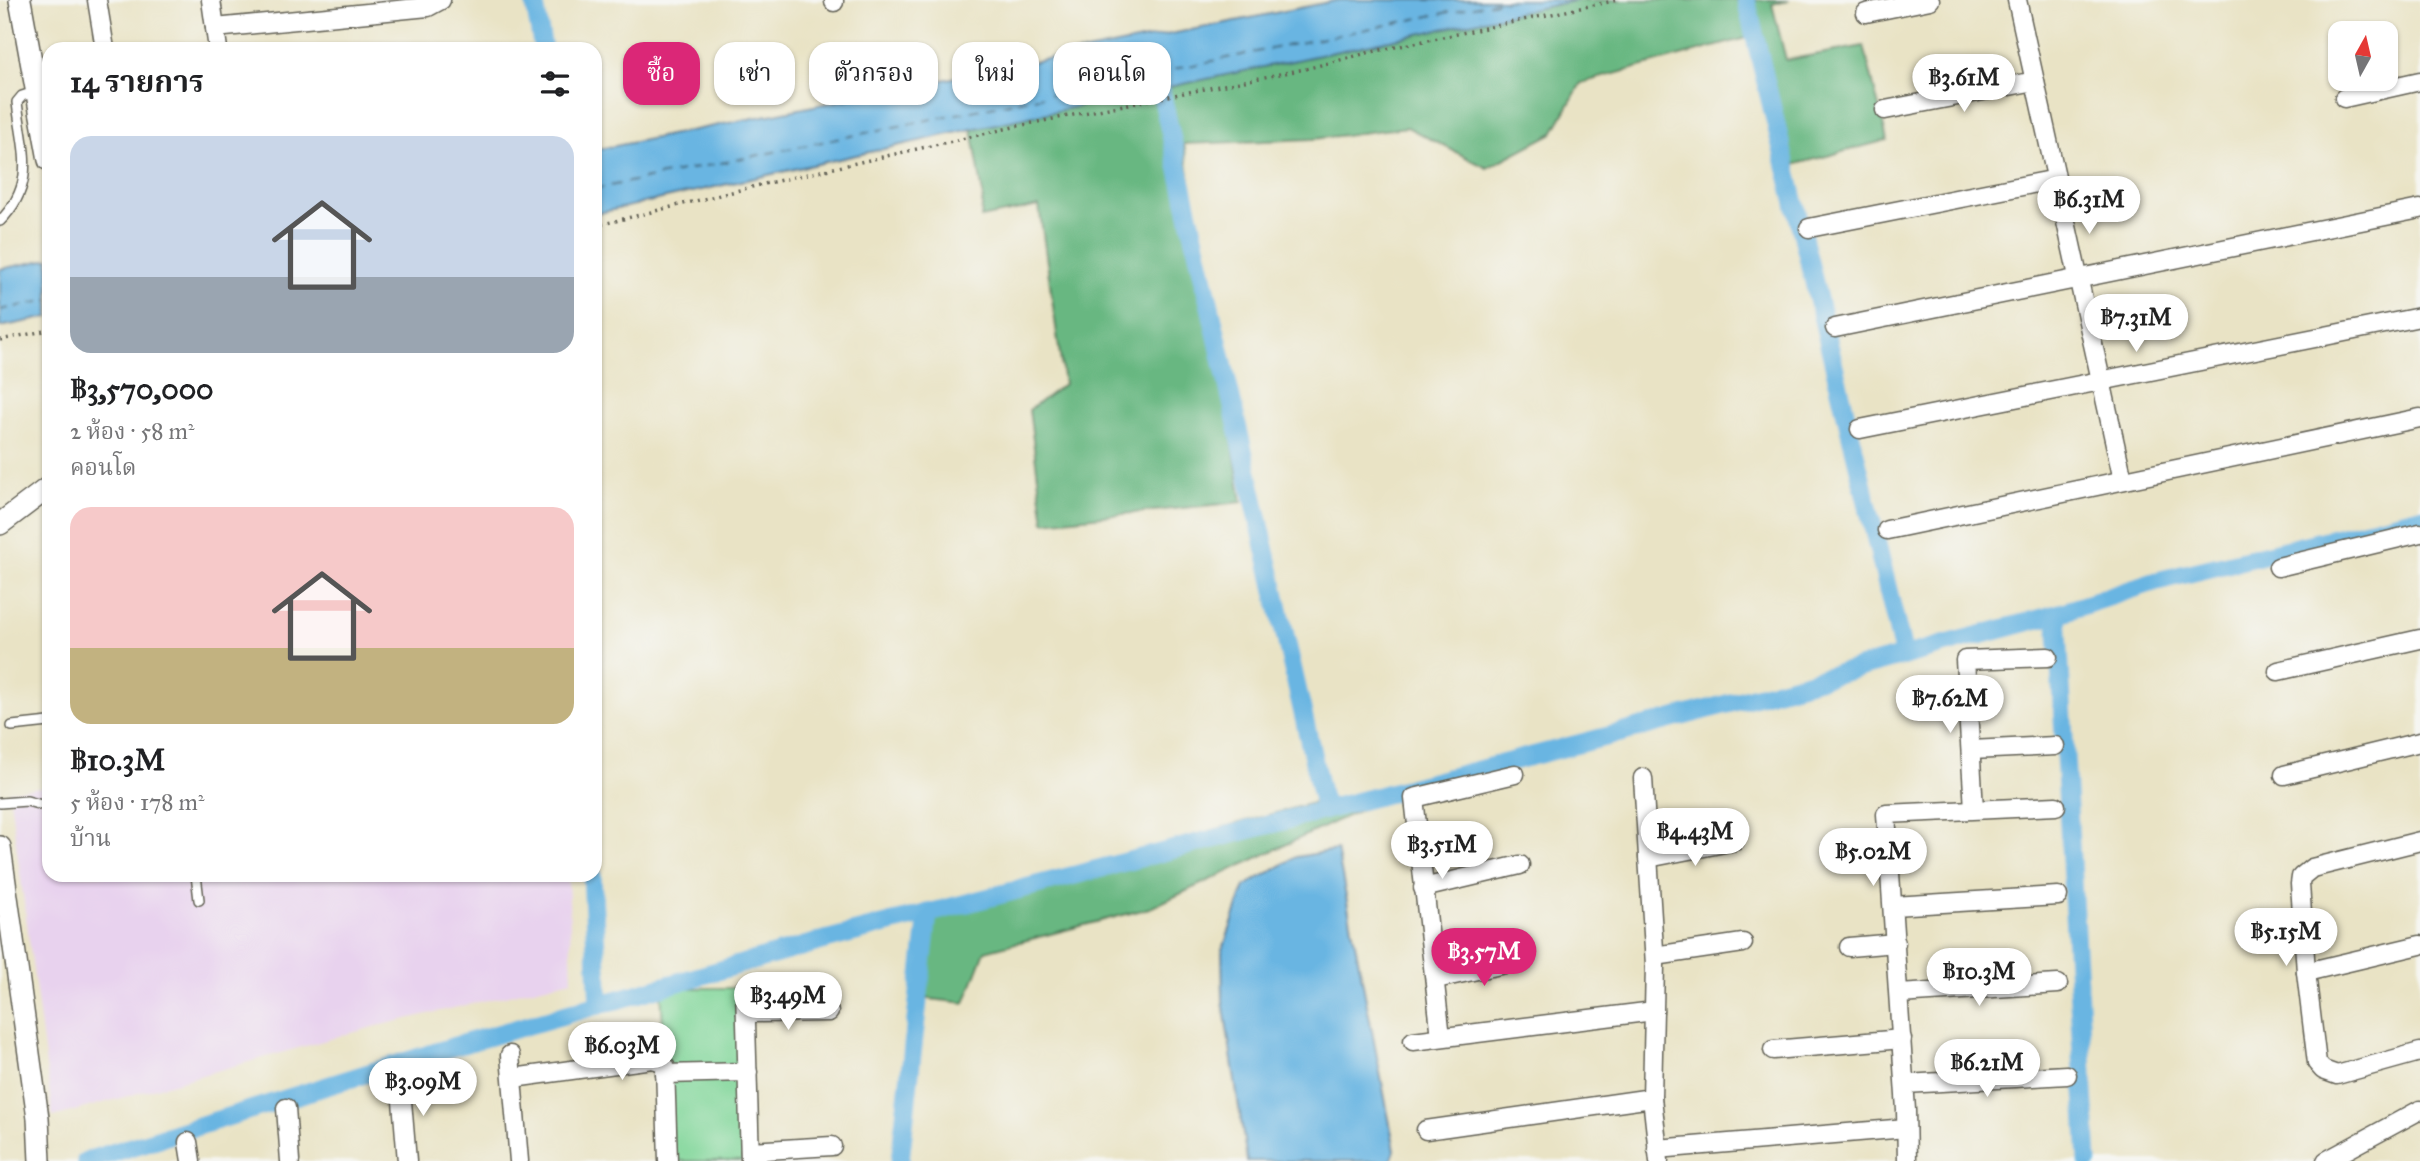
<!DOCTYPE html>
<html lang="th">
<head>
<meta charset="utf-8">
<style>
	body { margin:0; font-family:"IM FELL Great Primer","Noto Serif Thai",serif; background:#f2f2f2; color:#202124; height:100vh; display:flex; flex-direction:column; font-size:26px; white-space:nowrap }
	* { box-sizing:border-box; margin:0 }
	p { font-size:23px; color:#757577 }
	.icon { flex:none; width:38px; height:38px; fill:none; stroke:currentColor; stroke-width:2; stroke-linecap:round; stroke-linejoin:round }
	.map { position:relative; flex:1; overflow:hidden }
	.details { position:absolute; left:42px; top:42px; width:560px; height:840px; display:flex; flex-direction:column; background:#fff; border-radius:21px; box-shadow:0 2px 5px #0004 }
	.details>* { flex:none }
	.top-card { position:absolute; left:623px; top:42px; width:665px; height:63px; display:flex; gap:14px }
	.needle { width:46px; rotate:8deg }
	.fabs { position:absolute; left:2328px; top:21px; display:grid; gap:14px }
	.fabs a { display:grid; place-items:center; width:70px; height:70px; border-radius:14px; background:#fff; box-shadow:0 2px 5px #0004; font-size:35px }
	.price { position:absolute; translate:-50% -60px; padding:0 16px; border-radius:24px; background:#fff; color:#222; font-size:23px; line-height:46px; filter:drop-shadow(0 2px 4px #0008) }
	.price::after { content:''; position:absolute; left:50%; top:42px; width:21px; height:16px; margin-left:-10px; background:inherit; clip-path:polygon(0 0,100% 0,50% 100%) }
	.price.active { background:#db2777; color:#fff }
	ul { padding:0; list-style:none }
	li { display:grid; align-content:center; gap:14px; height:371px; padding:0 28px }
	li span { display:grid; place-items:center; height:217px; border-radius:21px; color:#555 }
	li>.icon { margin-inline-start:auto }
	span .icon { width:126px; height:126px; fill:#fffc; stroke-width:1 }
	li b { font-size:30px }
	h2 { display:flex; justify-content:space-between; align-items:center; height:84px; padding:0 28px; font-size:30px }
	.chip { padding:0 24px; border-radius:21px; background:#fff; box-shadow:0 2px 5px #0004; font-size:24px; line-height:63px }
	.chip.active { background:#db2777; color:#fff }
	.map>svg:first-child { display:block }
	.built { fill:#e8d2ee }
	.green { fill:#80d699; stroke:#4e795a; stroke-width:2 }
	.forest { fill:#68b781; stroke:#426a4e; stroke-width:2 }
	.water { fill:#69b5e2; stroke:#42687f; stroke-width:2 }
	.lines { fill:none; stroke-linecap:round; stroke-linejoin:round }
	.canal { stroke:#69b5e2; stroke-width:19 }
	.ferry { stroke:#3b596b; stroke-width:2; stroke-dasharray:9 7; stroke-linecap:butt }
	.service-casing { stroke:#646257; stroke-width:12 }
	.minor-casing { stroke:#646257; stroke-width:21 }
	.tertiary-casing { stroke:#646257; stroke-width:24 }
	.path { stroke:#646257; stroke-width:3.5; stroke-dasharray:2 5; stroke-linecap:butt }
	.service { stroke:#fff; stroke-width:9 }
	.minor { stroke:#fff; stroke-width:18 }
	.tertiary { stroke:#fff; stroke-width:21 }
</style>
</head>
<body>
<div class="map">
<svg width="2420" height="1161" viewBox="0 0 2420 1161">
	<rect width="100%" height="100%" fill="#f6f6f2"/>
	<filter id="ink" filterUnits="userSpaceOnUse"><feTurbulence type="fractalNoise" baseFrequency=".0143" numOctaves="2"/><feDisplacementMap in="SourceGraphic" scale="14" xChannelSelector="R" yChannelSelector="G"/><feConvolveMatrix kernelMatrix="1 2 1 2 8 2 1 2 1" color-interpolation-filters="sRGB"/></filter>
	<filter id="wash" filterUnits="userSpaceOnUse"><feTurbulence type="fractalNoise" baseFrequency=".00686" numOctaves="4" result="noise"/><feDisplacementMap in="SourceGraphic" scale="28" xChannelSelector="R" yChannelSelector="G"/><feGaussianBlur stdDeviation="1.57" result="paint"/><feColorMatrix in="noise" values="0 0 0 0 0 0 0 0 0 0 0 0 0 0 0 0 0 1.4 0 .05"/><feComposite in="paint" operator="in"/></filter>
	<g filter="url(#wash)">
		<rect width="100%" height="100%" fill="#e9e3c5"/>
		<polygon class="built" points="49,786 49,875 568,875 572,980 373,1027 53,1117 9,791"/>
		<polygon class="green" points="661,988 745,988 752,1161 670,1161"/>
		<g class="forest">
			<polygon points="1578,0 1790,0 1772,4 1786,60 1864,46 1887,140 1793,165 1761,34 1581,83 1553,133 1487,168 1407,127 1314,139 1184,144 1242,502 1044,522 1029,410 1064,384 1039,206 981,218 983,195 972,129"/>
			<polygon points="1316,802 1375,803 1150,908 985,951 965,1003 912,997 922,910"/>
		</g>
		<g class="water">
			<polygon points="1339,0 1578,0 972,129 595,214 595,150"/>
			<polygon points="49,259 49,317 0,327 0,269"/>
			<polygon points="1337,850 1395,1150 1391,1161 1247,1161 1223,1001 1222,952 1245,886 1296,857"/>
		</g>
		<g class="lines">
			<g class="canal">
				<polyline points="534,0 543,49"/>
				<polyline points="1746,0 1904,656"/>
				<polyline points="1155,65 1325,810"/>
				<polyline points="2057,614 2088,1161"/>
				<polyline points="592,875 599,1005"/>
				<polyline points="86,1161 452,1047 829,939 1624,732 2057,614 2157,581 2420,517"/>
				<polyline points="900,1161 928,913"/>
			</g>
			<g class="ferry">
				<polyline points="595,189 1507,0"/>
				<polyline points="0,310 49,300"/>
			</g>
		</g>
	</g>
	<g filter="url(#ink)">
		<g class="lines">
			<g class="service-casing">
				<g id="service">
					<path d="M0 221C38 183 22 149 17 102L22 96 35 92"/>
					<polyline points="12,726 49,722"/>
					<polyline points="0,803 27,801 49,807"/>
					<polyline points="196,875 199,900"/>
				</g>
			</g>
			<g class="minor-casing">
				<g id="minor">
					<polyline points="97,0 105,49"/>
					<polyline points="211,0 218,49"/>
					<polyline points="834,0 834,2"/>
					<polyline points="2017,0 2123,480"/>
					<polyline points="1866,13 1930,0"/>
					<polyline points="215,28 428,7 441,0"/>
					<polyline points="2344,98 2420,81"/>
					<polyline points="1885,110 2035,81"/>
					<polyline points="1809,228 2057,179"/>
					<polyline points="1835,328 2420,209"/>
					<polyline points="1860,429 2420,317"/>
					<polyline points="1887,530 2420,418"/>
					<polyline points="2278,567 2420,533"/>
					<polyline points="2278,671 2420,639"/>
					<polyline points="1971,750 2055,746"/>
					<polyline points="2284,775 2420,742"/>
					<polyline points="1643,778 1655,965 1652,1098 1659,1161"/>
					<polyline points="1974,809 1965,660 2048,657"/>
					<polyline points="2420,841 2312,868 2301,877 2300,884 2306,972 2317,1063 2323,1070 2337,1075 2420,1052"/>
					<polyline points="1844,855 1890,855"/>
					<polyline points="1648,858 1735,841"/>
					<polyline points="1423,888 1520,865"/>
					<polyline points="1893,906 2058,896"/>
					<polyline points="1849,947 1896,943"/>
					<polyline points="1655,956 1743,943"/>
					<polyline points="2306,972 2420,945"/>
					<polyline points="1436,979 1523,960"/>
					<polyline points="745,988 750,1161"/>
					<polyline points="1899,994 2058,984"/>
					<polyline points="746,1013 829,1012"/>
					<polyline points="1441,1037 1414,798 1515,774"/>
					<polyline points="1413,1041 1654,1011"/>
					<polyline points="1773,1050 1902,1039"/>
					<polyline points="510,1055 519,1161"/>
					<polyline points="665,1074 748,1072"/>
					<polyline points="400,1077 407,1161"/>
					<polyline points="513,1078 652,1059 660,1061 665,1066 668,1161"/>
					<polyline points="1905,1084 2067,1075"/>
					<polyline points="286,1108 290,1161"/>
					<polyline points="1426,1130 1652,1098"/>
					<polyline points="188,1142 191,1161"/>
					<polyline points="1657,1149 1906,1128"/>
					<polyline points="750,1151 832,1146"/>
					<polyline points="1907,1161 1906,1110 1886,814 2056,806"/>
					<polyline points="2326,1161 2420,1110"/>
				</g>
			</g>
			<g class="tertiary-casing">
				<g id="tertiary">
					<polyline points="20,0 49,160"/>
					<polyline points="0,524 49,487"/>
					<polyline points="0,847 38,1118 40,1161"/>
				</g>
			</g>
			<g class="path">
				<polyline points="595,226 764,184 1018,126 1305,69 1367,53 1618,0"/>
				<polyline points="0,340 49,330"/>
			</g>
			<use href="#service" class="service"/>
			<use href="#minor" class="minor"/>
			<use href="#tertiary" class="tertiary"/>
		</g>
	</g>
</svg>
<div class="fabs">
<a><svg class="needle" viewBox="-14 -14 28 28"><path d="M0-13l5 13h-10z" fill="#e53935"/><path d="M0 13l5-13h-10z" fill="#757577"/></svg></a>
</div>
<b class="price" style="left:1964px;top:114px">฿3.61M</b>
<b class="price" style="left:2089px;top:236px">฿6.31M</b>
<b class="price" style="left:2136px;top:354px">฿7.31M</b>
<b class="price" style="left:1950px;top:735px">฿7.62M</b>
<b class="price" style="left:1695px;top:868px">฿4.43M</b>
<b class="price" style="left:1442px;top:881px">฿3.51M</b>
<b class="price" style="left:1873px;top:888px">฿5.02M</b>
<b class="price" style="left:2286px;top:968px">฿5.15M</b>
<b class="price active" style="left:1484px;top:988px">฿3.57M</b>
<b class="price" style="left:1979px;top:1008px">฿10.3M</b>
<b class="price" style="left:788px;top:1032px">฿3.49M</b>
<b class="price" style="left:622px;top:1082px">฿6.03M</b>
<b class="price" style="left:1987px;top:1099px">฿6.21M</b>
<b class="price" style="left:423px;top:1118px">฿3.09M</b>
<div class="top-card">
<a class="chip active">ซื้อ</a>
<a class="chip">เช่า</a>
<a class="chip">ตัวกรอง</a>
<a class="chip">ใหม่</a>
<a class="chip">คอนโด</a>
</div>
<section class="details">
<h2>14 รายการ<svg class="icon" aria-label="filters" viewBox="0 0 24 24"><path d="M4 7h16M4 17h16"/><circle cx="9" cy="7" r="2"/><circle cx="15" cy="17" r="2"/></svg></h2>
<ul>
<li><span style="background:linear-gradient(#c9d6e8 65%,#9aa5b1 0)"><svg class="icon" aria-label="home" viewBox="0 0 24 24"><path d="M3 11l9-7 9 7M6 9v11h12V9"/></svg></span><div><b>฿3,570,000</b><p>2 ห้อง · 58 m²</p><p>คอนโด</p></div></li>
<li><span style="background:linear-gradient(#f6c9c9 65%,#c2b280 0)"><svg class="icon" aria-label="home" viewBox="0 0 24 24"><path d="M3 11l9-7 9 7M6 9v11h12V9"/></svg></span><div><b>฿10.3M</b><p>5 ห้อง · 178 m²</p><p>บ้าน</p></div></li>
</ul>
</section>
</div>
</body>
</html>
